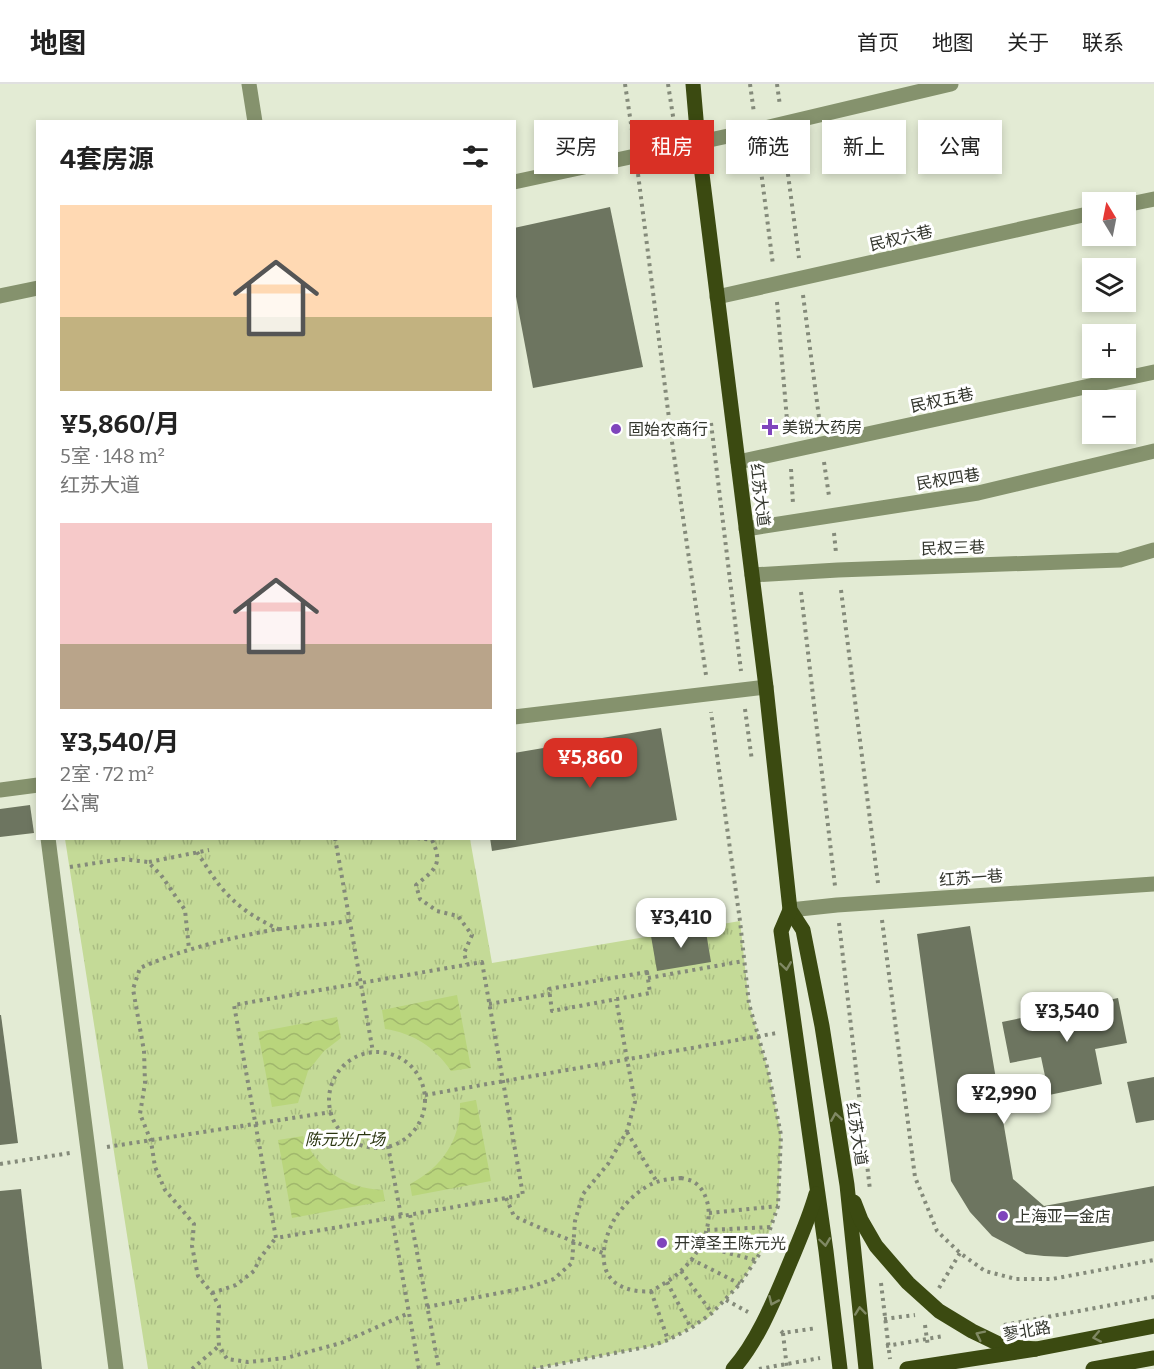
<!DOCTYPE html>
<html lang="zh">
<head>
<meta charset="utf-8">
<style>
	body { margin:0; font-family:Bitter,"Noto Sans SC",serif; background:#f2f2f2; color:#222; height:100vh; display:flex; flex-direction:column; font-size:22px; white-space:nowrap }
	* { box-sizing:border-box; margin:0 }
	p { font-size:20px; color:#767676 }
	.icon { flex:none; width:33px; height:33px; fill:none; stroke:currentColor; stroke-width:2; stroke-linecap:round; stroke-linejoin:round }
	.map { position:relative; flex:1; overflow:hidden }
	.sheet { position:absolute; left:36px; top:36px; width:480px; height:720px; display:flex; flex-direction:column; background:#fff; border-radius:0px; box-shadow:0 3px 9px #0003 }
	.sheet>* { flex:none }
	.banner { position:absolute; left:534px; top:36px; width:530px; height:54px; display:flex; gap:12px }
	.needle { width:39px; rotate:350deg }
	.controls { position:absolute; left:1082px; top:108px; display:grid; gap:12px }
	.controls a { display:grid; place-items:center; width:54px; height:54px; border-radius:0px; background:#fff; box-shadow:0 3px 9px #0003; font-size:30px }
	.price { position:absolute; translate:-50% -51px; padding:0 14px; border-radius:12px; background:#fff; color:#222; font-size:20px; line-height:39px; filter:drop-shadow(0 2px 3px #0008) }
	.price::after { content:''; position:absolute; left:50%; top:36px; width:18px; height:14px; margin-left:-9px; background:inherit; clip-path:polygon(0 0,100% 0,50% 100%) }
	.price.on { background:#d93025; color:#fff }
	ul { padding:0; list-style:none }
	li { display:grid; align-content:center; gap:12px; height:318px; padding:0 24px }
	li span { display:grid; place-items:center; height:186px; border-radius:0px; color:#555 }
	li>.icon { margin-inline-start:auto }
	span .icon { width:108px; height:108px; fill:#fffc; stroke-width:1 }
	li b { font-size:26px }
	h2 { display:flex; justify-content:space-between; align-items:center; height:72px; padding:0 24px; font-size:26px }
	.chip { padding:0 21px; border-radius:0px; background:#fff; box-shadow:0 3px 9px #0003; font-size:21px; line-height:54px }
	.chip.on { background:#d93025; color:#fff }
	header { display:flex; align-items:center; gap:36px; box-sizing:border-box; height:84px; padding:0 30px; background:#fff; border-bottom:2px solid #e0e0e0 }
	header strong { font-size:28px }
	nav { display:flex; gap:33px; margin-inline-start:auto; font-size:21px }
	.map>svg:first-child { display:block }
	.park { fill:url(#park-tufts) }
	.water { fill:url(#water-waves) }
	.building { fill:#6d7560 }
	.lines { fill:none; stroke-linecap:round; stroke-linejoin:round }
	.path { stroke:#848a7a; stroke-width:4; stroke-dasharray:3 4.5; stroke-linecap:butt }
	.minor { stroke:#85926d; stroke-width:15 }
	.major { stroke:#3b4a11; stroke-width:15 }
	.oneway { stroke:#808964 }
	.poi-dot { fill:#7f45bc; stroke:#fff; stroke-width:2 }
	.labels { text-anchor:middle; dominant-baseline:central; stroke-width:6; stroke-linejoin:round; paint-order:stroke }
	.street-label { font-size:16px; fill:#33362d; stroke:#fff }
	.poi-label { font-size:16px; fill:#33362d; stroke:#fff; text-anchor:start }
	.park-label { font-size:16px; font-style:italic; fill:#29340e; stroke:#fff }
</style>
</head>
<body>
<header>
<strong>地图</strong>
<nav><a>首页</a><a>地图</a><a>关于</a><a>联系</a></nav>
</header>
<div class="map">
<svg width="1154" height="1285" viewBox="0 0 1154 1285">
	<defs>
		<pattern id="park-tufts" width="24" height="20" patternUnits="userSpaceOnUse" patternTransform="scale(1.5)"><rect width="24" height="20" fill="#c4da97"/><path d="M3 7l-1-3M5 7V3M7 7l1-3M15 17l-1-3M17 17v-4M19 17l1-3" fill="none" stroke="#a9bc82"/></pattern>
		<pattern id="water-waves" width="16" height="10" patternUnits="userSpaceOnUse" patternTransform="scale(1.5)"><rect width="16" height="10" fill="#b9d57c"/><path d="M0 5q4-4 8 0t8 0" fill="none" stroke="#a0b76c"/></pattern>
	</defs>
	<rect width="100%" height="100%" fill="#e3ebd4"/>
	<polygon class="park" points="65,755 470,755 492,879 740,837 749,920 768,986 781,1051 778,1122 764,1163 740,1200 707,1235 662,1260 533,1285 148,1285"/>
	<g class="water">
		<path d="M457 911 471 984 451 987C435 963 413 949 385 945L382 926Z"/>
		<polygon points="337,933 341,954 324,967 308,987 298,1019 272,1023 258,948"/>
		<path d="M476 1016 491 1097 412 1112 410 1100C442 1083 461 1056 460 1019Z"/>
		<path d="M303 1052C318 1086 345 1104 383 1106L385 1117 292 1134 278 1056Z"/>
	</g>
	<g class="building">
		<polygon points="610,123 643,283 533,304 514,202 514,144"/>
		<polygon points="661,644 677,736 492,767 490,754 514,754 514,669"/>
		<polygon points="30,721 34,749 0,753 0,725"/>
		<polygon points="705,842 711,878 657,887 651,852"/>
		<polygon points="970,842 1013,1095 1044,1122 1154,1102 1154,1157 1067,1173 1044,1172 1026,1170 992,1152 970,1128 951,1097 917,850"/>
		<polygon points="1118,914 1127,959 1095,965 1102,1000 1049,1011 1041,973 1010,979 1002,938"/>
		<polygon points="0,931 1,931 18,1059 0,1061"/>
		<polygon points="1154,993 1154,1036 1136,1039 1127,998"/>
		<polygon points="21,1105 42,1285 0,1285 0,1107"/>
	</g>
	<g class="lines">
		<g class="path">
			<polyline points="625,0 633,53"/>
			<polyline points="668,0 675,45"/>
			<polyline points="750,0 754,29"/>
			<polyline points="777,0 780,22"/>
			<polyline points="784,60 799,174"/>
			<polyline points="758,63 773,181"/>
			<polyline points="638,90 672,358 706,591"/>
			<polyline points="803,211 820,341"/>
			<polyline points="777,218 788,348"/>
			<polyline points="711,339 741,587"/>
			<polyline points="824,378 829,412"/>
			<polyline points="791,385 793,420"/>
			<polyline points="834,449 836,469"/>
			<polyline points="841,506 878,799"/>
			<polyline points="801,508 835,802"/>
			<polyline points="745,625 752,677"/>
			<polyline points="335,754 373,968"/>
			<path d="M417 754 432 756C444 781 434 786 416 801L420 815 437 827 458 832 472 851 464 869 467 880"/>
			<path d="M197 768C207 783 216 799 228 811 243 827 261 837 280 846"/>
			<polyline points="149,778 209,766"/>
			<polyline points="70,783 122,775 148,778 161,791 185,826 189,865"/>
			<polyline points="882,836 915,1093 937,1147 960,1169 985,1187 1016,1195 1052,1195 1154,1176"/>
			<path d="M349 837C317 842 283 843 252 850 214 858 176 868 140 884L133 905 144 967 145 999 140 1030 151 1057 155 1083 165 1106 194 1140 192 1162 198 1192 212 1209 219 1222 218 1244 219 1262 227 1275 248 1278 286 1274 341 1259 409 1229"/>
			<polyline points="839,839 870,1106"/>
			<polygon points="482,878 523,1111 276,1154 234,921"/>
			<polygon points="647,888 650,909 552,927 549,905"/>
			<polyline points="648,894 744,877"/>
			<polyline points="489,920 550,910"/>
			<circle cx="377" cy="1016" r="48"/>
			<polyline points="425,1011 777,949"/>
			<polyline points="627,1048 657,1098"/>
			<polyline points="388,1062 401,1132"/>
			<polyline points="107,1063 331,1028"/>
			<polyline points="0,1080 70,1069"/>
			<path d="M681 1094C685 1095 691 1096 694 1098 702 1103 706 1112 708 1121 713 1153 690 1185 663 1200 659 1202 655 1206 651 1207 644 1208 634 1207 628 1205 595 1195 601 1160 614 1136 621 1124 634 1110 646 1103 657 1096 668 1095 681 1094Z"/>
			<path d="M506 1114 514 1132C543 1146 573 1157 603 1169"/>
			<polyline points="709,1129 778,1122"/>
			<polyline points="410,1131 439,1285"/>
			<polyline points="392,1134 419,1285"/>
			<polyline points="707,1146 771,1143"/>
			<polyline points="701,1162 755,1176"/>
			<polyline points="691,1175 740,1200"/>
			<polyline points="681,1187 712,1229"/>
			<polyline points="667,1198 691,1244"/>
			<polyline points="881,1199 890,1275"/>
			<polyline points="939,1204 960,1169"/>
			<polyline points="651,1207 668,1256"/>
			<polyline points="212,1209 236,1201 254,1187 260,1174 275,1155"/>
			<polyline points="726,1216 748,1228"/>
			<polyline points="427,1223 530,1203 554,1195 572,1179 575,1137 583,1110 608,1080 627,1047 635,1018 616,915"/>
			<polyline points="884,1235 915,1231"/>
			<polyline points="925,1241 928,1263"/>
			<polyline points="1004,1241 1154,1213"/>
			<polyline points="781,1247 783,1249 817,1244"/>
			<polyline points="783,1249 787,1285"/>
			<polyline points="886,1262 944,1252"/>
			<polyline points="192,1285 219,1262"/>
			<polyline points="533,1285 651,1262 668,1256 691,1244 712,1229 740,1200 764,1163 778,1122 781,1051 768,986 749,920 740,837 711,628"/>
			<polyline points="759,1285 820,1274"/>
		</g>
		<g class="minor">
			<polyline points="249,0 255,38"/>
			<polyline points="514,98 756,46 951,0"/>
			<polyline points="1125,121 1154,115"/>
			<polyline points="0,212 38,204"/>
			<polyline points="717,213 1092,129"/>
			<polyline points="738,378 1154,288"/>
			<polyline points="746,445 978,409 1154,367"/>
			<polyline points="752,491 838,486 1120,476 1154,466"/>
			<polyline points="514,633 766,603"/>
			<polyline points="0,706 38,701"/>
			<polyline points="48,754 116,1285"/>
			<polyline points="790,826 837,821 1154,800"/>
		</g>
		<g class="major">
			<polyline points="693,0 698,58 766,603 790,826 803,846 822,942 847,1101 866,1285"/>
			<polyline points="790,826 781,847 826,1167 840,1285"/>
			<polyline points="854,1118 861,1136 876,1162 908,1199 939,1227 972,1247 1003,1262 1036,1265"/>
			<path d="M733 1285C756 1260 773 1219 786 1188 797 1161 808 1138 816 1110"/>
			<polyline points="907,1285 1036,1265 1154,1242"/>
			<polyline points="1093,1285 1154,1274"/>
		</g>
	</g>
	<defs><path id="oneway-chevron" d="M-2-3.5L2.5 0L-2 3.5" fill="none" stroke-width="1.6" stroke-linecap="round" stroke-linejoin="round" transform="scale(1.5)"/></defs>
	<g class="oneway">
		<use href="#oneway-chevron" transform="translate(786 882) rotate(82)"/>
		<use href="#oneway-chevron" transform="translate(836 1033) rotate(-99)"/>
		<use href="#oneway-chevron" transform="translate(825 1158) rotate(82)"/>
		<use href="#oneway-chevron" transform="translate(773 1217) rotate(114)"/>
		<use href="#oneway-chevron" transform="translate(860 1227) rotate(-96)"/>
		<use href="#oneway-chevron" transform="translate(980 1251) rotate(-154)"/>
		<use href="#oneway-chevron" transform="translate(1097 1253) rotate(169)"/>
	</g>
	<g class="poi-dot">
		<path d="M767 334h6v6h6v6h-6v6h-6v-6h-6v-6h6z"/>
		<circle cx="616" cy="345" r="6"/>
		<circle cx="1003" cy="1132" r="6"/>
		<circle cx="662" cy="1159" r="6"/>
	</g>
	<g class="labels">
		<g class="street-label">
			<text transform="translate(901 154) rotate(-13)">民权六巷</text>
			<text transform="translate(942 316) rotate(-12)">民权五巷</text>
			<text transform="translate(948 395) rotate(-9)">民权四巷</text>
			<text transform="translate(760 411) rotate(83)">红苏大道</text>
			<text transform="translate(953 464) rotate(-2)">民权三巷</text>
			<text transform="translate(971 794) rotate(-4)">红苏一巷</text>
			<text transform="translate(857 1050) rotate(81)">红苏大道</text>
			<text transform="translate(1027 1247) rotate(-10)">蓼北路</text>
		</g>
		<g class="poi-label">
			<text x="782" y="343">美锐大药房</text>
			<text x="628" y="345">固始农商行</text>
			<text x="1015" y="1132">上海亚一金店</text>
			<text x="674" y="1159">开漳圣王陈元光</text>
		</g>
		<g class="park-label">
			<text x="345" y="1055">陈元光广场</text>
		</g>
	</g>
</svg>
<div class="controls">
<a><svg class="needle" viewBox="-14 -14 28 28"><path d="M0-13l5 13h-10z" fill="#e53935"/><path d="M0 13l5-13h-10z" fill="#767676"/></svg></a>
<a><svg class="icon" aria-label="layers" viewBox="0 0 24 24"><path d="M12 4l9 5-9 5-9-5zM3 14l9 5 9-5"/></svg></a>
<a>+</a>
<a>−</a>
</div>
<b class="price on" style="left:590px;top:705px">¥5,860</b>
<b class="price" style="left:681px;top:865px">¥3,410</b>
<b class="price" style="left:1067px;top:959px">¥3,540</b>
<b class="price" style="left:1004px;top:1041px">¥2,990</b>
<div class="banner">
<a class="chip">买房</a>
<a class="chip on">租房</a>
<a class="chip">筛选</a>
<a class="chip">新上</a>
<a class="chip">公寓</a>
</div>
<section class="sheet">
<h2>4套房源<svg class="icon" aria-label="filters" viewBox="0 0 24 24"><path d="M4 7h16M4 17h16"/><circle cx="9" cy="7" r="2"/><circle cx="15" cy="17" r="2"/></svg></h2>
<ul>
<li><span style="background:linear-gradient(#ffd9b3 60%,#c2b280 0)"><svg class="icon" aria-label="home" viewBox="0 0 24 24"><path d="M3 11l9-7 9 7M6 9v11h12V9"/></svg></span><div><b>¥5,860/月</b><p>5室 · 148 m²</p><p>红苏大道</p></div></li>
<li><span style="background:linear-gradient(#f6c9c9 65%,#b9a48a 0)"><svg class="icon" aria-label="home" viewBox="0 0 24 24"><path d="M3 11l9-7 9 7M6 9v11h12V9"/></svg></span><div><b>¥3,540/月</b><p>2室 · 72 m²</p><p>公寓</p></div></li>
</ul>
</section>
</div>
</body>
</html>
